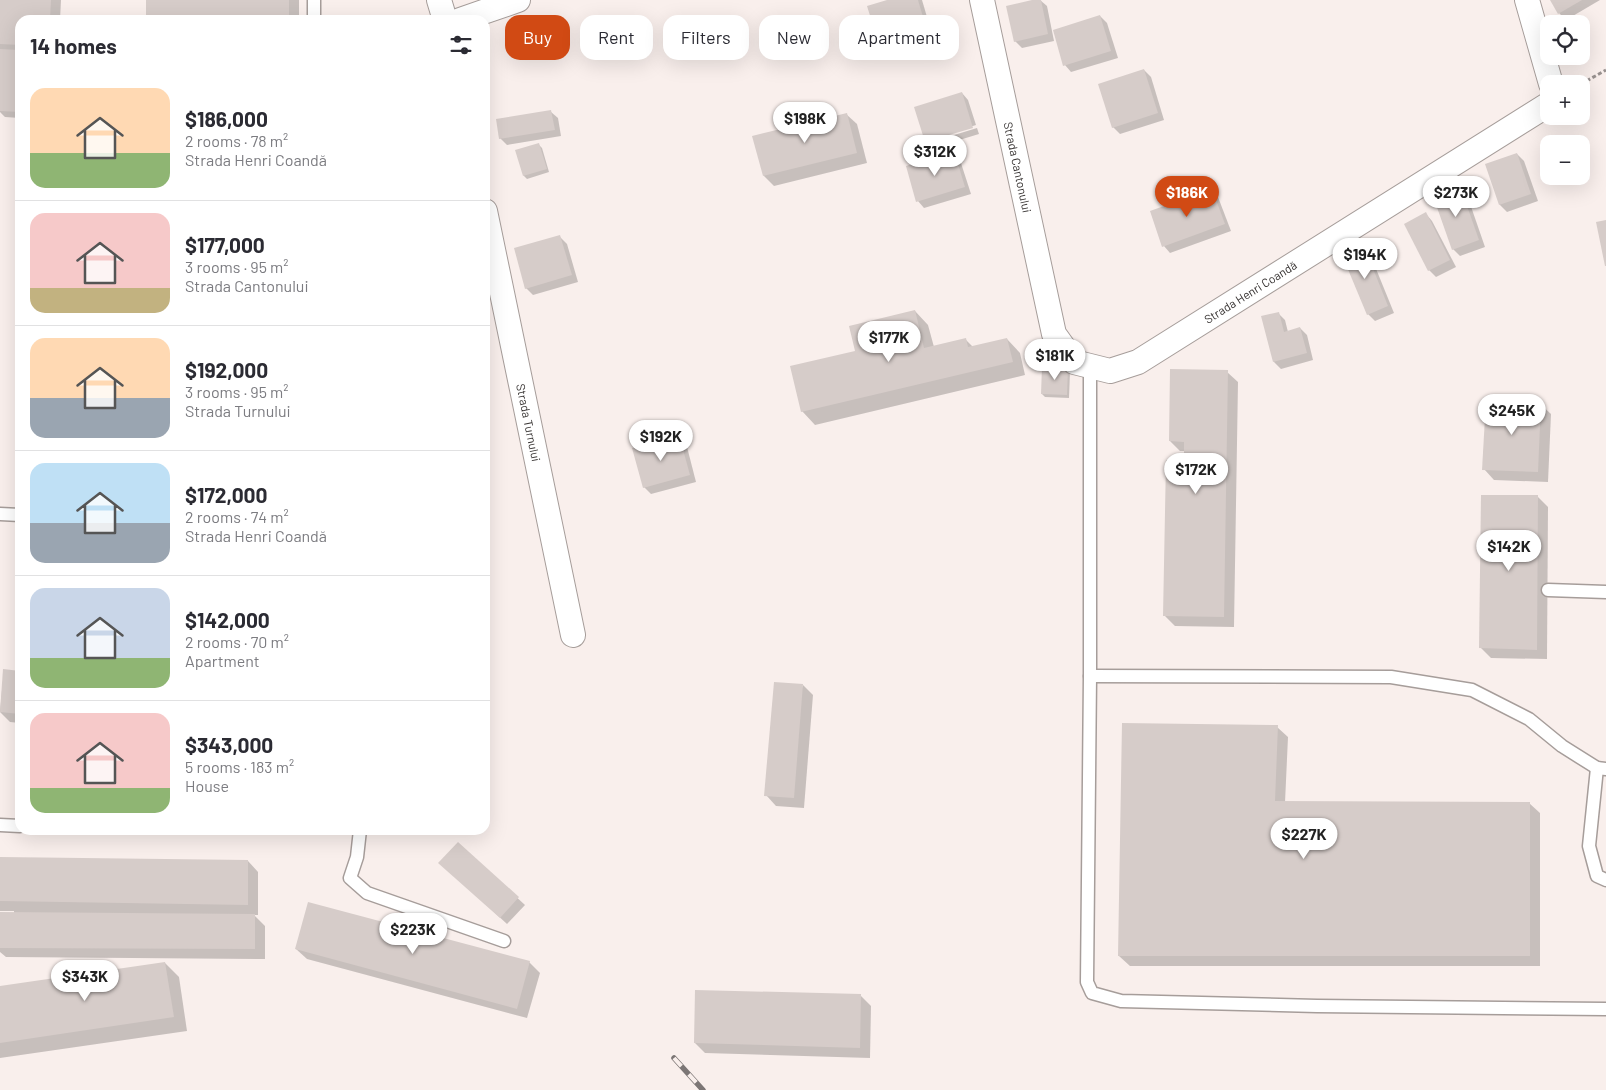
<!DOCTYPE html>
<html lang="en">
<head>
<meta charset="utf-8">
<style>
	body { margin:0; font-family:Barlow,sans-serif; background:#f7f7f7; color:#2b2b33; height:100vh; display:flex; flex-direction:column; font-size:19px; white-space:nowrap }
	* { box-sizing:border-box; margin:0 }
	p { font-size:16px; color:#7c7c81 }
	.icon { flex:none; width:28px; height:28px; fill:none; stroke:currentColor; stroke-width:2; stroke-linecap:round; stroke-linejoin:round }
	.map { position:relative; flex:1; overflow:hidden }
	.drawer { position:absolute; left:15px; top:15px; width:475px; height:820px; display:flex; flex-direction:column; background:#fff; border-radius:15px; box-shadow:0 5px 20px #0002 }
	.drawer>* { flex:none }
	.guide { position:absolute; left:505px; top:15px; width:475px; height:45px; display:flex; gap:10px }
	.buttons { position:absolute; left:1540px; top:15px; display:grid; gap:10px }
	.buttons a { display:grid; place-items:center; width:50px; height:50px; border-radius:10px; background:#fff; box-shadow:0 5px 20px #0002; font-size:25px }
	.price { position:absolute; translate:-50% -42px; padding:0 11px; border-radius:18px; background:#fff; color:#222; font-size:16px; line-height:32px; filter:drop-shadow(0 1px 2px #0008) }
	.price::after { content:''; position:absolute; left:50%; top:30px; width:15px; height:11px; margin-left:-8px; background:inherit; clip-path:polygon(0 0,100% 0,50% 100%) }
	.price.on { background:#d14a14; color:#fff }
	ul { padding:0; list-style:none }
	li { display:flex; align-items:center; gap:15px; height:125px; padding:0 15px }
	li+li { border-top:1px solid #e1e1e2 }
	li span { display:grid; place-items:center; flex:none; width:140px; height:100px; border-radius:15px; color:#555 }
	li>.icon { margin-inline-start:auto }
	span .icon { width:60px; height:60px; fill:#fffc; stroke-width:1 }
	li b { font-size:21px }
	h2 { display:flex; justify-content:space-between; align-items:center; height:60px; padding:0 15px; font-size:21px }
	.chip { padding:0 18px; border-radius:15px; background:#fff; box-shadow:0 5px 20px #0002; font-size:18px; line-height:45px }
	.chip.on { background:#d14a14; color:#fff }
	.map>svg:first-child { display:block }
	.shadow { fill:#0003 }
	.building { fill:#d6ccc9 }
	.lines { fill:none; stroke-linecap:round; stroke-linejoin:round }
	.lane-casing { stroke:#a69d9a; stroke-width:15 }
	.street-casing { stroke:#a69d9a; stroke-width:26 }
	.path { stroke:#98918f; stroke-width:3; stroke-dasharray:4 2.5; stroke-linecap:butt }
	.lane { stroke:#fff; stroke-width:12 }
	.street { stroke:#fff; stroke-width:24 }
	.rail-casing { stroke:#7c7675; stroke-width:5.5 }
	.rail { stroke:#f9efec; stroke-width:4; stroke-dasharray:11; stroke-linecap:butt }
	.labels { text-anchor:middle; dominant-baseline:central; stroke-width:4; stroke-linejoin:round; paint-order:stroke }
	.street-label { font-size:12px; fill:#373332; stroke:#f9efec }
</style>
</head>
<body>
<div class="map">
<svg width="1606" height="1090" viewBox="0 0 1606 1090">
	<rect width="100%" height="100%" fill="#f9efec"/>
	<g class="shadow">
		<polygon points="0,0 61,0 60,20 20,20 20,118 5,117 0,112"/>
		<rect x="147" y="0" width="152" height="20"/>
		<polygon points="891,0 922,0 932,34 886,48 879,41 868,7"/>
		<polygon points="1038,0 1040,0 1047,6 1054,41 1022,48 1015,41"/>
		<polygon points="1552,0 1600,0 1566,20 1559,13"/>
		<polygon points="1100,16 1107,23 1118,58 1071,72 1065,65"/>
		<polygon points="1144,70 1151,77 1164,120 1120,134 1113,127"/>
		<polygon points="962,93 968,100 976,125 928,140 928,143 977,128 979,134 933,148 926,142"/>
		<polygon points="551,112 558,118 561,136 507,145 500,138"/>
		<polygon points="846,114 857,124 867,163 774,186 764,176 754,137"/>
		<polygon points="539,145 542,148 549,172 527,179 524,176 517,151"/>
		<polygon points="953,153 960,160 971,194 924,208 918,201"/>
		<polygon points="1517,154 1524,161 1538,201 1507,212 1500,205 1486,165"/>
		<polygon points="1460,188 1467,195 1485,247 1460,256 1453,249"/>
		<polygon points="1211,190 1218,197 1231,231 1170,253 1164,246"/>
		<polygon points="1426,214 1432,221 1456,267 1436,277 1429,270"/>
		<polygon points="560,237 567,244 578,282 533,295 526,288"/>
		<polygon points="1364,247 1370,254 1394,313 1375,321 1368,314"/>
		<polygon points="915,311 928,325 934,347 965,339 973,347 1007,339 1020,353 1025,375 815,425 802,411 856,352"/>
		<polygon points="1278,313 1285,320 1288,332 1300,328 1307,335 1313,360 1281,369 1274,362 1262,317"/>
		<polygon points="1067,369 1070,372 1069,398 1045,397 1042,394"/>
		<polygon points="1227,372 1238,382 1234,627 1175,626 1165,616 1185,451 1180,451 1170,441"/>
		<polygon points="1540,404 1551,414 1548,482 1494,480 1484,469"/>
		<polygon points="679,436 686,443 696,482 651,494 644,487"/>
		<polygon points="1538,497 1548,507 1547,659 1491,658 1481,648"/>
		<polygon points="4,670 20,672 20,723 10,722 0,712"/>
		<polygon points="803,685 813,695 804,808 776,806 766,795"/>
		<polygon points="1277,727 1288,737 1285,803 1529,803 1540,813 1540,966 1130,966 1119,956"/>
		<polygon points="458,843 525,905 507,924 447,869"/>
		<polygon points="0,858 248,861 258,872 258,915 254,915 265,926 265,959 6,957 0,952 0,913 14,913 14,911 0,911"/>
		<polygon points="296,949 529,962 540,973 527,1018 307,959"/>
		<polygon points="165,963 179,977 187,1031 0,1058 0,988"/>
		<polygon points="861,996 871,1006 870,1058 705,1053 695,1043"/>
	</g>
	<g class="building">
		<polygon points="0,0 51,0 50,20 20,20 20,45 0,44"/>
		<rect x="146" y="0" width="143" height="20"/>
		<polygon points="887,0 918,0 926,27 878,41 867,6"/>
		<polygon points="1032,0 1041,0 1048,34 1014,42 1006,6"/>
		<polygon points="1550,0 1582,0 1558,14"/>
		<polygon points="1100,15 1111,51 1063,66 1053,30"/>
		<polygon points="0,49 20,50 20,112 0,111"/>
		<polygon points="1144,69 1158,113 1112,128 1098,84"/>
		<polygon points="962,92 973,128 925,142 914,107"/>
		<polygon points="551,110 555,130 499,139 496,119"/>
		<polygon points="847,113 857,153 763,176 752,136"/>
		<polygon points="539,143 547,169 523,176 515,150"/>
		<polygon points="954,151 965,187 916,202 906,166"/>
		<polygon points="1517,153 1531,194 1499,205 1485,164"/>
		<polygon points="1460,186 1479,240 1452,250 1433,196"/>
		<polygon points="1212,189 1225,224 1162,247 1150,211"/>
		<polygon points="1426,212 1450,260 1428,271 1404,224"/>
		<polygon points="1606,220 1606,266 1605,266 1596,222"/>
		<polygon points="560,235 572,275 525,289 514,248"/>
		<polygon points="1364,246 1388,306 1367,315 1342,255"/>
		<polygon points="915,310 924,348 966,338 968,347 1007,338 1013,362 801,412 790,366 855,351 849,326"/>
		<polygon points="1279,312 1284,332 1300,327 1307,353 1273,362 1261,316"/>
		<polygon points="1042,367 1068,368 1067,395 1041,394"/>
		<polygon points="1170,369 1228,370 1224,617 1163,616 1166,460 1184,461 1184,442 1169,441"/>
		<polygon points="1486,400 1541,402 1538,472 1482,470"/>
		<polygon points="679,435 690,475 643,488 632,448"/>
		<polygon points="1481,495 1538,495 1537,650 1479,648"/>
		<polygon points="3,669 20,671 20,714 0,712"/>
		<polygon points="774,682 803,684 794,798 764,796"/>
		<polygon points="1122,723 1278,725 1275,801 1530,802 1530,956 1118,956"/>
		<polygon points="458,842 519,897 500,918 438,863"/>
		<polygon points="0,857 248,860 248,905 0,901"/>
		<polygon points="308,902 530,961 517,1009 295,949"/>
		<polygon points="0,912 255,914 255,949 0,948"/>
		<polygon points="165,962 174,1017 0,1043 0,986"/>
		<polygon points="695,990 861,994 860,1048 694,1043"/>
	</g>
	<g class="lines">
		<g class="lane-casing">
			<g id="lane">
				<polyline points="314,20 314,0"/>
				<polyline points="1090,367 1090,676 1087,982 1092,993 1121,1001 1317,1006 1606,1009"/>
				<polyline points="0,514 20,515"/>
				<polyline points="1548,590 1606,592"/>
				<polyline points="1090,676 1391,677 1472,690 1529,719 1562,746 1597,768 1606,769"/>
				<polyline points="1597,768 1589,846 1597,876 1606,880"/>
				<polyline points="0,825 20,826"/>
				<polyline points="360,830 357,857 350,878 367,893 504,941"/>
			</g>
		</g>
		<g class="street-casing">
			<g id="street">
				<polyline points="439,0 445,20"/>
				<path id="s1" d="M982 0 1054 334 1074 362 1110 371 1138 362 1549 104"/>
				<polyline points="1527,0 1551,84"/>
				<polyline points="460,20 518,0"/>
				<path id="s2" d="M485 211 573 635"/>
			</g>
		</g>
		<polyline class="path" points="1581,84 1606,70"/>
		<use href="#lane" class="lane"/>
		<use href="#street" class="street"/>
		<g class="rail-casing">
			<polyline id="rail" points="674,1058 703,1090"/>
		</g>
		<use href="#rail" class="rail"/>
	</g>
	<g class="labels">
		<g class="street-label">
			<text stroke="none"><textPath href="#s1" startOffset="171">Strada Cantonului</textPath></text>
			<text stroke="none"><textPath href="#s1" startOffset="575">Strada Henri Coandă</textPath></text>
			<text stroke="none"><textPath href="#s2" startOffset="216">Strada Turnului</textPath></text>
		</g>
	</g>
</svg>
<div class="buttons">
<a><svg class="icon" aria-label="locate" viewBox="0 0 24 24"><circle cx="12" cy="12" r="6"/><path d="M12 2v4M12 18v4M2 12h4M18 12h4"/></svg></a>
<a>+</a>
<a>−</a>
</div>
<b class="price" style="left:805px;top:144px">$198K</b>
<b class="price" style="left:935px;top:177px">$312K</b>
<b class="price on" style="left:1187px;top:218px">$186K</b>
<b class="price" style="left:1456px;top:218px">$273K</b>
<b class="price" style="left:1365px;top:280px">$194K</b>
<b class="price" style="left:889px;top:363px">$177K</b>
<b class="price" style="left:1055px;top:381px">$181K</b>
<b class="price" style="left:1512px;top:436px">$245K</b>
<b class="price" style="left:661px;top:462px">$192K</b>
<b class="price" style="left:1196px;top:495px">$172K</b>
<b class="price" style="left:1509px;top:572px">$142K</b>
<b class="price" style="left:1304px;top:860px">$227K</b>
<b class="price" style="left:413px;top:955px">$223K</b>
<b class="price" style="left:85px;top:1002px">$343K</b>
<div class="guide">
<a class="chip on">Buy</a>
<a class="chip">Rent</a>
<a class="chip">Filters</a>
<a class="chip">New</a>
<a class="chip">Apartment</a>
</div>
<section class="drawer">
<h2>14 homes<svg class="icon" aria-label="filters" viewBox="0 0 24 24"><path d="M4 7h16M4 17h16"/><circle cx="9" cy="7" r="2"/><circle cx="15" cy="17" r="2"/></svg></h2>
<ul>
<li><span style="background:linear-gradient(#ffd9b3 65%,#8fb573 0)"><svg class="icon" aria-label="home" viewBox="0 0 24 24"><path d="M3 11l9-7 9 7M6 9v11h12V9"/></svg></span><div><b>$186,000</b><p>2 rooms · 78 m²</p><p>Strada Henri Coandă</p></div></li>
<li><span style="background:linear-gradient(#f6c9c9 75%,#c2b280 0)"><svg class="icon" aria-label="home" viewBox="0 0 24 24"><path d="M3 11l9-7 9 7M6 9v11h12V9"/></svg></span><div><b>$177,000</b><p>3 rooms · 95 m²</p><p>Strada Cantonului</p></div></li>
<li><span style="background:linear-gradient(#ffd9b3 60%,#9aa5b1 0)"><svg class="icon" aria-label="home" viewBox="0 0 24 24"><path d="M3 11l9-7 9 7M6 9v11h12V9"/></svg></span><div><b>$192,000</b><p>3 rooms · 95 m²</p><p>Strada Turnului</p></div></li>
<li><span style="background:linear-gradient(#bfe0f5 60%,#9aa5b1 0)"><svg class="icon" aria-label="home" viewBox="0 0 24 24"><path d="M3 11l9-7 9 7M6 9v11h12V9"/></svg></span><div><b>$172,000</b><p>2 rooms · 74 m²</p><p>Strada Henri Coandă</p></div></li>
<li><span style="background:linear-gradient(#c9d6e8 70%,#8fb573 0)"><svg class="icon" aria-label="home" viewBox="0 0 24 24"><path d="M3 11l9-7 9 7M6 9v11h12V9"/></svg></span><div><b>$142,000</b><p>2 rooms · 70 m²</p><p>Apartment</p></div></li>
<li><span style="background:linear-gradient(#f6c9c9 75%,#8fb573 0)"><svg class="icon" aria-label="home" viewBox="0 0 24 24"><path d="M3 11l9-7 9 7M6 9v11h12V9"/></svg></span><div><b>$343,000</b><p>5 rooms · 183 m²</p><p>House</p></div></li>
</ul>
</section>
</div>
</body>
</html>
